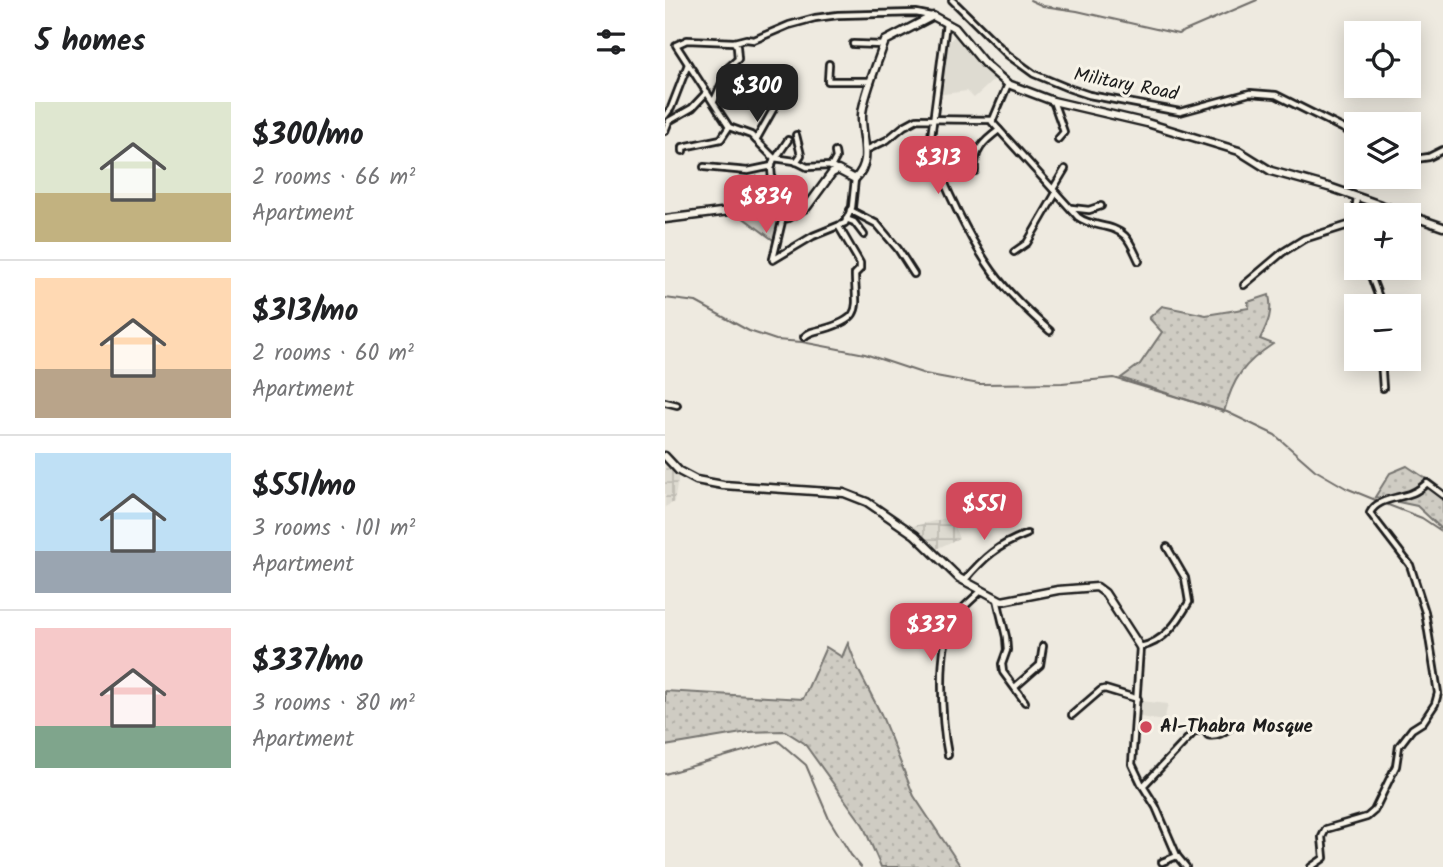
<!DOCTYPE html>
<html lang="en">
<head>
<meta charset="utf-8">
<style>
	body { margin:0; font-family:Kalam,sans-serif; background:#f2f2f2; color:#202124; height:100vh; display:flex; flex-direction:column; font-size:26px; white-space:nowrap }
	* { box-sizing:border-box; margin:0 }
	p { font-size:23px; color:#757577 }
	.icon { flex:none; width:38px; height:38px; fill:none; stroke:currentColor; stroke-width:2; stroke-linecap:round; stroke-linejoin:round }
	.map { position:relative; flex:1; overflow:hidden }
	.drawer { display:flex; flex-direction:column; background:#fff; width:665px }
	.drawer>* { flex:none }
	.fabs { position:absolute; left:679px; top:21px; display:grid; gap:14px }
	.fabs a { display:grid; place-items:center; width:77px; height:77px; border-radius:0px; background:#fff; box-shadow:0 4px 18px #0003; font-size:35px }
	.price { position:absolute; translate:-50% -60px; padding:0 16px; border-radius:14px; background:#d1495b; color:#fff; font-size:23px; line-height:46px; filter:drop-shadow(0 2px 4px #0008) }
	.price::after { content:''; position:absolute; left:50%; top:42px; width:21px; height:16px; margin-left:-10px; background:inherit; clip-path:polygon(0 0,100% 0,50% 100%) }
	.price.active { background:#222; color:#fff }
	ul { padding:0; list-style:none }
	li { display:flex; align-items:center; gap:21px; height:175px; padding:0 35px }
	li+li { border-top:2px solid #e0e0e0 }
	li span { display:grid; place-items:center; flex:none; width:196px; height:140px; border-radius:0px; color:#555 }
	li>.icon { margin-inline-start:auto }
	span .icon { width:84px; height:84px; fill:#fffc; stroke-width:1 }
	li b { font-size:30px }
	h2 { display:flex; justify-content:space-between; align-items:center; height:84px; padding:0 35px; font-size:30px }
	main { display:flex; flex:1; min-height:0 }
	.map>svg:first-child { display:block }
	.built { fill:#dedbd1 }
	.industrial { fill:url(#industrial-grid) }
	.grass { fill:url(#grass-dots); stroke:#767470; stroke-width:2 }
	.cemetery { fill:url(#cemetery-stones); stroke:#767470; stroke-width:2 }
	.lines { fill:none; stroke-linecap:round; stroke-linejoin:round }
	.stream { stroke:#6f6d69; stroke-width:2 }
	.street-casing { stroke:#1c1c1c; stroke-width:10 }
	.secondary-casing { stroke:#1c1c1c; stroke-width:11 }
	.street { stroke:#f7f3e8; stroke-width:4.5 }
	.secondary { stroke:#f7f3e8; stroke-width:6 }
	.poi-dot { fill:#d1495b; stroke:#f7f3e8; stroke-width:2.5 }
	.labels { text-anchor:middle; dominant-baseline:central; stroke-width:6; stroke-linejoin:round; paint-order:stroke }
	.street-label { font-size:19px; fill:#1c1c1c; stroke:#f7f3e8 }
	.poi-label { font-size:19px; font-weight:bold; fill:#1c1c1c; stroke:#f7f3e8; text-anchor:start }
</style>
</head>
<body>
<main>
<section class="drawer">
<h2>5 homes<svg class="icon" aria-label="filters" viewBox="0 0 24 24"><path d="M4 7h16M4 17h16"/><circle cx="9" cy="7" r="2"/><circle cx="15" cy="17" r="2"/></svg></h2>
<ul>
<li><span style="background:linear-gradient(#dfe7d0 65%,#c2b280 0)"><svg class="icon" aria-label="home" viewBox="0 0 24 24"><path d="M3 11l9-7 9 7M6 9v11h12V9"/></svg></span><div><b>$300/mo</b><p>2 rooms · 66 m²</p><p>Apartment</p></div></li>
<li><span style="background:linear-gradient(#ffd9b3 65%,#b9a48a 0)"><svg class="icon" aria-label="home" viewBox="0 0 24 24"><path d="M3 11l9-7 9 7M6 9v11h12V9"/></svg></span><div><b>$313/mo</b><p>2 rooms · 60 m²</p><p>Apartment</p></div></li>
<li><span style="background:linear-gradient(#bfe0f5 70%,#9aa5b1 0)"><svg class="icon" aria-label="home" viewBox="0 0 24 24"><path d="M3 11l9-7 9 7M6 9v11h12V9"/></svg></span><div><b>$551/mo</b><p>3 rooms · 101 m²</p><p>Apartment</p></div></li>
<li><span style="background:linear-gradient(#f6c9c9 70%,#7fa58c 0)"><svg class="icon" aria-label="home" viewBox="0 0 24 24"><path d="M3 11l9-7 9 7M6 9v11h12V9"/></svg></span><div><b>$337/mo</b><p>3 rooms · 80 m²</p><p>Apartment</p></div></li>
</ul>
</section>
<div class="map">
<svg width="778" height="867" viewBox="0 0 778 867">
	<defs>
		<pattern id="industrial-grid" width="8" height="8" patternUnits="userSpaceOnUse" patternTransform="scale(1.75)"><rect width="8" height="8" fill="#dedbd1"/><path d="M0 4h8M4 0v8" fill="none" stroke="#bebbb3"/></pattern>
		<pattern id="grass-dots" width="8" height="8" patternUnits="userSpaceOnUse" patternTransform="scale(1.75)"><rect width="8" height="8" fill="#cfccc3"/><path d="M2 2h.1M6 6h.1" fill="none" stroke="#b1afa7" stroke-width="1.8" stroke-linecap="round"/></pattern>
		<pattern id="cemetery-stones" width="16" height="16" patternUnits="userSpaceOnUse" patternTransform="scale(1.75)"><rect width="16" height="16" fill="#cfccc3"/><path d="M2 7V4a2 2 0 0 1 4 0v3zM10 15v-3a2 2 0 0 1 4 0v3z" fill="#b1afa7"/></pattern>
	</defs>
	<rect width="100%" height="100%" fill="#eeeae0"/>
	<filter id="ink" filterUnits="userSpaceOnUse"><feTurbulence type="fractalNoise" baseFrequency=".0143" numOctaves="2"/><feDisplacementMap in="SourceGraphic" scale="14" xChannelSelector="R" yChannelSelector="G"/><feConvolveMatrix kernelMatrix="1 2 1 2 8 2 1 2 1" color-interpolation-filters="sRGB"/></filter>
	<g filter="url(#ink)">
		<g class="built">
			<polygon points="293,33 332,77 309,98 302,91 271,95 281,44"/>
			<polygon points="476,701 503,704 499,721 476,717"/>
		</g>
		<g class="industrial">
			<polygon points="0,460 14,475 9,502 0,507"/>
			<polygon points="285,517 294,538 269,550 245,527"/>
		</g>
		<g class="grass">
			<path d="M604 295C608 313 603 323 595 339L608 344C579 363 568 378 559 412L456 378 475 364 497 332 484 318 497 306 541 315 584 308 583 302Z"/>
			<polygon points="742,466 778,490 778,530 752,506 710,497 725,473"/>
			<polygon points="183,643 193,669 216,714 249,796 296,867 216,867 198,825 139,743 120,731 83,732 0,746 0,691 138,699 161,647 177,657"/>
		</g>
		<polygon class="cemetery" points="93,207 118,219 111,242 69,211"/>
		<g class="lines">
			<g class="stream">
				<polyline points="365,0 378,6 412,11 513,34 592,0"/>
				<polyline points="0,298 31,302 84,331 111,340 137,342 200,354 260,374 314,384 397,383 449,378 562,412 610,435 650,470 681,488 713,501"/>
				<polyline points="718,503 757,518 778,532"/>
				<polyline points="0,774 113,741 141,765 164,819 186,855 196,867"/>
			</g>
			<g class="street-casing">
				<g id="street">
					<polyline points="287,0 343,55 369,74 403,88 424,95 515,112 585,93 611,95 691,135"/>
					<path d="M281 23 265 145C278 184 304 239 328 272 344 294 365 313 385 331"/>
					<polyline points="188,44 218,45"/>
					<polyline points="164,64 163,81 206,81"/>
					<path d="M343 84 327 122 413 217C427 228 447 223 460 236 466 242 470 253 474 261"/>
					<polyline points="49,101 64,67 73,59 72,47 69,42"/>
					<polyline points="388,101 399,132 393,139"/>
					<polyline points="0,116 6,108 23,64"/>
					<polyline points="0,131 4,121 27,108 42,92"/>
					<polyline points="131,135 136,155 131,162"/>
					<polyline points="91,140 109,108"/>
					<polyline points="201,150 222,140 239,126 252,119 328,120"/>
					<polyline points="18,151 18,147 56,139 64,127"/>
					<polyline points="109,158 130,161 142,167 165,166 172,170"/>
					<polyline points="111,158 123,140"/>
					<polyline points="744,160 764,157 778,150"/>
					<polyline points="39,167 83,171 107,166"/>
					<polyline points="166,167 171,158 170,152"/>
					<path d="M310 171C308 151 319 141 334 130"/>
					<polyline points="388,189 400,169"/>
					<polyline points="84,203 99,192 107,180 106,168 109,158 86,135 64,127 11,45 22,40 69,42 81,39 89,40 124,25 150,18 173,15 251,13 266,16"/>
					<polyline points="406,208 424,210 436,206"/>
					<polyline points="185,210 212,224 233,249 249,274"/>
					<polyline points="181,219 189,222 199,235"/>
					<polyline points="691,230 689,219 692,197"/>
					<polyline points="349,252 362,243 391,193"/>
					<polyline points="108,259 118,217"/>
					<polyline points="108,260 148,236 180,223 187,207 190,179"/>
					<polyline points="703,268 716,303 715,306"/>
					<polyline points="579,285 618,252 639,239 690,223"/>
					<path d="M139 337C145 331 151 331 159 329 200 317 190 308 190 274L195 269V263L174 227"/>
					<polyline points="716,359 718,388"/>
					<polyline points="0,402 12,405"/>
					<path d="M502 547 520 578 524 602C512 623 499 642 475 647L467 764 476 783 491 807 512 856 521 867"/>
					<path d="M299 581C319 557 333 545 362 534"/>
					<polyline points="332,599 341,637 342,650 337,664 338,672 360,702"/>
					<polyline points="350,687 375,665 378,646"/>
					<polyline points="407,715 436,690 440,689 473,699"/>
					<path d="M283 755C277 725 271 644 289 619 296 608 307 600 316 591"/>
					<path d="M478 786 528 733 539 728 543 735C552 737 559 732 566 727"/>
					<polyline points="497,862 512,856"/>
					<path d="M646 867 659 858 657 837 661 829 702 817 709 811 731 766 734 746 747 729 758 722 770 704 773 693 760 612 745 565 705 513C712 498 733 499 747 493 753 491 757 487 762 483L778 495"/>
				</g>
			</g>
			<g class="secondary-casing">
				<g id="secondary">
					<path d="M0 219 64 211 84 203 122 218 142 207 167 173 173 170 190 179C209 160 196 138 197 115 197 100 214 58 220 41L268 16 290 28 319 63 343 84 388 101 482 123 574 151 606 171 667 188 778 227"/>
					<polyline points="0,456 14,471 31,480 58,485 179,493 202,502 250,535 294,578 337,601 393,590 432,587 440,593 475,647"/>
				</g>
			</g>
			<use href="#street" class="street"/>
			<use href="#secondary" class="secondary"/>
		</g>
	</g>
	<circle class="poi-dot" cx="481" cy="727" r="7"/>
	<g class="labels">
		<g class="street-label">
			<text transform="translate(461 85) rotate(11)">Military Road</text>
		</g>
		<g class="poi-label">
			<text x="495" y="727">Al-Thabra Mosque</text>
		</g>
	</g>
</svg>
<div class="fabs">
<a><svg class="icon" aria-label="locate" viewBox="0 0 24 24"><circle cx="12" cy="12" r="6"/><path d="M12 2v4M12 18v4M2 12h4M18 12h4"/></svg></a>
<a><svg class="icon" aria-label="layers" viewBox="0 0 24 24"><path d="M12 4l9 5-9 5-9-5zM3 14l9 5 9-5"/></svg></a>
<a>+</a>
<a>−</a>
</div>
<b class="price active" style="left:92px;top:124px">$300</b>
<b class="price" style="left:273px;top:196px">$313</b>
<b class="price" style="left:101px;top:235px">$834</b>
<b class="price" style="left:319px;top:542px">$551</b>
<b class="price" style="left:266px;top:663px">$337</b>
</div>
</main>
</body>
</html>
